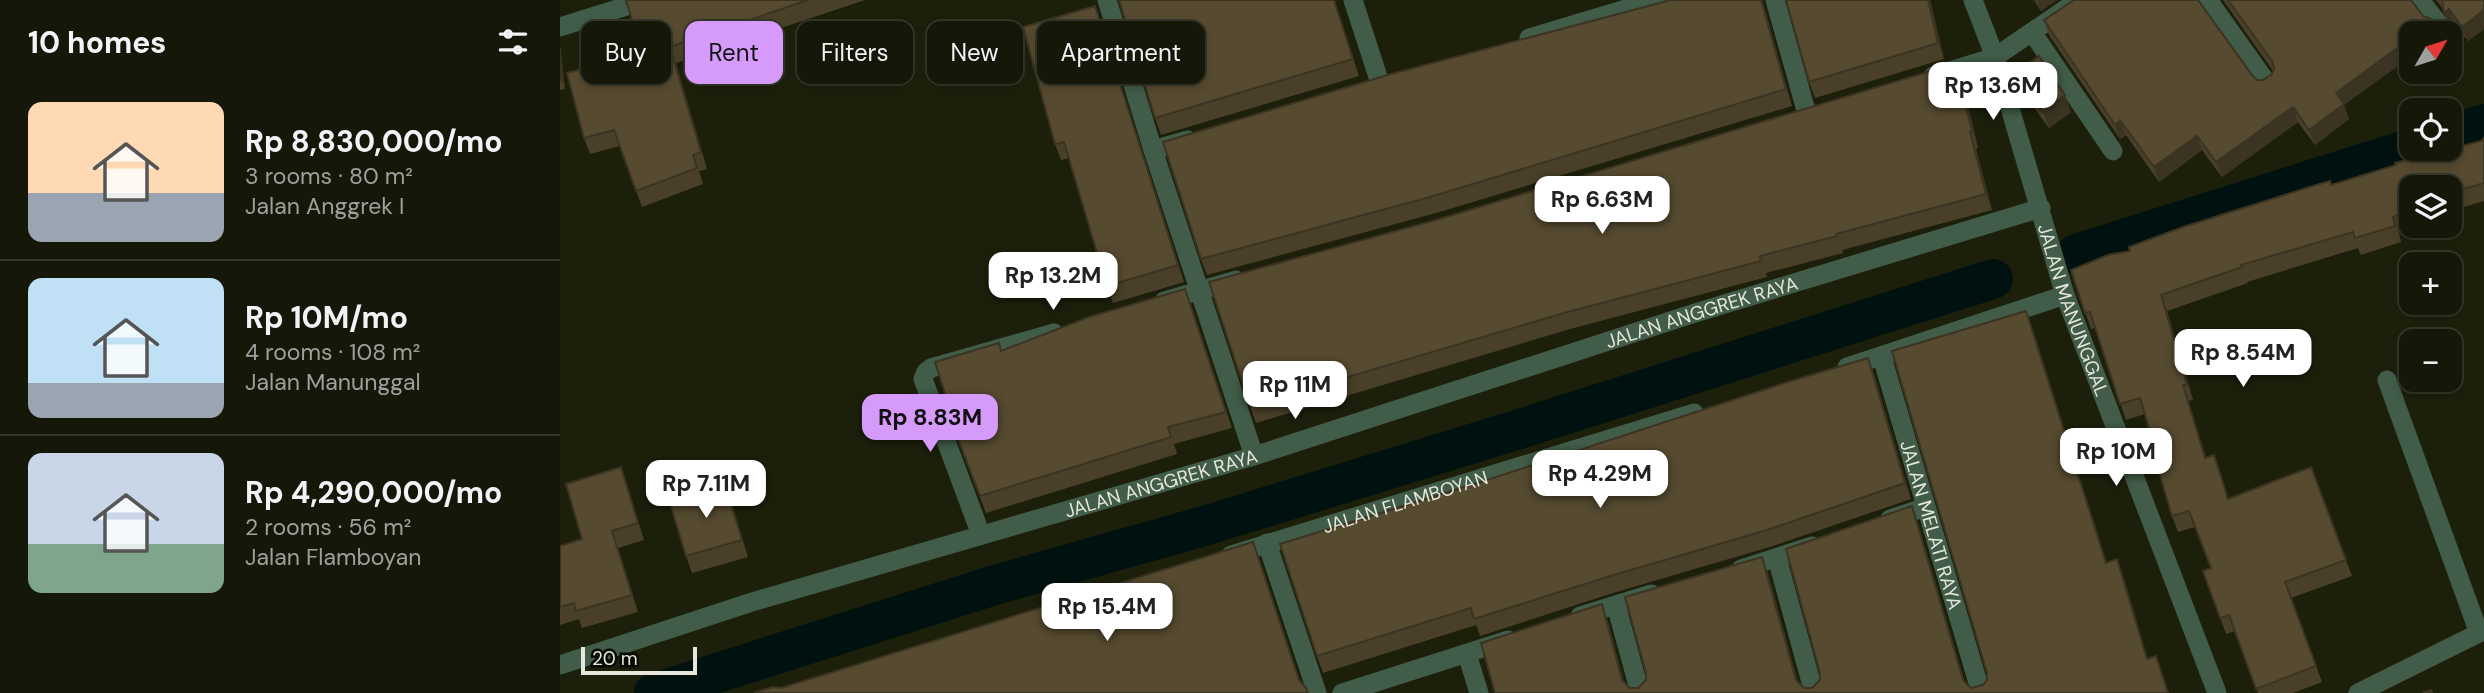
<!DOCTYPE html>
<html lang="en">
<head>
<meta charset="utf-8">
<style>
	body { margin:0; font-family:"DM Sans",sans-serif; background:#222516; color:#f1f3f6; height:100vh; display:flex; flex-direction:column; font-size:26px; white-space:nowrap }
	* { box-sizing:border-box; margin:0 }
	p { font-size:23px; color:#9da09c }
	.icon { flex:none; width:38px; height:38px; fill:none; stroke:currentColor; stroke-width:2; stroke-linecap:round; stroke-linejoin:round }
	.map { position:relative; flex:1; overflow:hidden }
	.details { display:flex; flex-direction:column; background:#151808; width:560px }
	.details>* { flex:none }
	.hud { position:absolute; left:21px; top:21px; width:665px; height:63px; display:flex; gap:14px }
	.needle { width:46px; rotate:51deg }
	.tools { position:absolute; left:1839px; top:21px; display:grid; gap:14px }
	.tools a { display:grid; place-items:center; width:63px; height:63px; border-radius:14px; background:#151808; box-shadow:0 4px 10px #0003,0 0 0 2px #343729; font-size:35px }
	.scale { position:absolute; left:21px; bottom:18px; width:116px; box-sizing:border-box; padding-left:7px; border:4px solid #e4e7da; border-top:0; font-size:19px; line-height:24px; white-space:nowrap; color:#e4e7da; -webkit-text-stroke:5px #070903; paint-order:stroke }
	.price { position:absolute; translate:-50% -60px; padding:0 16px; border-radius:14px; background:#fff; color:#222; font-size:23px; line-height:46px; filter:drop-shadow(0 2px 4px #0008) }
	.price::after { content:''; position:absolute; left:50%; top:42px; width:21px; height:16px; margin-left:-10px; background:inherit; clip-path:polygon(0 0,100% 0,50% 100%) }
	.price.on { background:#d69bfa; color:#111 }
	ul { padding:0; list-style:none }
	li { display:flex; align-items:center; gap:21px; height:175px; padding:0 28px }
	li+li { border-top:2px solid #343729 }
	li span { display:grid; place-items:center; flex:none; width:196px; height:140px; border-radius:14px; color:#555 }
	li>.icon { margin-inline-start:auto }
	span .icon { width:84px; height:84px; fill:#fffc; stroke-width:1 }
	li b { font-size:30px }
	h2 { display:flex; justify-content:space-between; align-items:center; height:84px; padding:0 28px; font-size:30px }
	.tag { padding:0 24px; border-radius:14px; background:#151808; box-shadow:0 4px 10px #0003,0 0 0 2px #343729; font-size:24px; line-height:63px }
	.tag.on { background:#d69bfa; color:#111 }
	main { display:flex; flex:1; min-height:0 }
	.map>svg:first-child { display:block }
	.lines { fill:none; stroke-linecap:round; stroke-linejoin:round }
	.canal { stroke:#00120f; stroke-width:40 }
	.minor { stroke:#415c48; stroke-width:19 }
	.wall { fill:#4a4029 }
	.shaded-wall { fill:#3c3422 }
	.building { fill:#564a30; stroke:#3c3422; stroke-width:2 }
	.labels { text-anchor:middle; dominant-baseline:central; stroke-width:7; stroke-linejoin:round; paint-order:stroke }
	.street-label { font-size:19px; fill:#e4e7da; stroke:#070903 }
</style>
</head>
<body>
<main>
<section class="details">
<h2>10 homes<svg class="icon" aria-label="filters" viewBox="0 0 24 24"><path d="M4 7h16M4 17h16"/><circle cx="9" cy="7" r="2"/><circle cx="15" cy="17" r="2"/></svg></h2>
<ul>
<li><span style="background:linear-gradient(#ffd9b3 65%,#9aa5b1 0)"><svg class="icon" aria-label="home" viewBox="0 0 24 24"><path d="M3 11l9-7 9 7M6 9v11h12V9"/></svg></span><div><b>Rp 8,830,000/mo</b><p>3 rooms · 80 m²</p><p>Jalan Anggrek I</p></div></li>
<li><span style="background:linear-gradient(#bfe0f5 75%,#9aa5b1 0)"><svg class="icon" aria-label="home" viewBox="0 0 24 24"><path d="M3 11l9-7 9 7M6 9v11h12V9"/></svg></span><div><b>Rp 10M/mo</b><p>4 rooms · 108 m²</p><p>Jalan Manunggal</p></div></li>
<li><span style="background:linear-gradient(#c9d6e8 65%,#7fa58c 0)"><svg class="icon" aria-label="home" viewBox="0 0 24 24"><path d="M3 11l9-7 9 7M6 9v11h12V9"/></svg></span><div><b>Rp 4,290,000/mo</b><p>2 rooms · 56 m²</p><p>Jalan Flamboyan</p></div></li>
</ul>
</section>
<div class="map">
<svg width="1924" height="693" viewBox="0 0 1924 693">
	<rect width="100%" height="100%" fill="#1c200b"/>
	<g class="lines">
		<g class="canal">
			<polyline points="1890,135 1924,124"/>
			<polyline points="1516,254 1852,148"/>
			<polyline points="94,693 435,585 644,526 950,432 1433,279"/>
		</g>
		<g class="minor">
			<polyline points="547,0 593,150 694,456"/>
			<polyline points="793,0 820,83"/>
			<polyline points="1215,0 1247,114"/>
			<path id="s1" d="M1413 0 1435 57 1505 295 1657 693"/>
			<polyline points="1648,0 1707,83"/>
			<polyline points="1860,0 1878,23"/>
			<polyline points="0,27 86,0"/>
			<polyline points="1472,32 1553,151"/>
			<polyline points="969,38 1096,0"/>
			<polyline points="1373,76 1435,57 1519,0"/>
			<polyline points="593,150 628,140"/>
			<polyline points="604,301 676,280"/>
			<path id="s2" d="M1322 357 1421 693"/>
			<polyline points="1287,367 1505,295"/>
			<polyline points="1330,519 1366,507"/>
			<polyline points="421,535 363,379 366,372 371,368 494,333"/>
			<polyline points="707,543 757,693"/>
			<path id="s3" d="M671 555 1134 413"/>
			<polyline points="1217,558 1254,693"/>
			<polyline points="1181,569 1252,546"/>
			<polyline points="1056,605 1080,693"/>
			<polyline points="1020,616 1091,594"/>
			<polyline points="907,654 919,693"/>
			<path id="s4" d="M0 665 192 602 694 456 1135 313 1481 208"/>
			<polyline points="782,693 948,640"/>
			<polyline points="1798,693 1919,633 1827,380"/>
		</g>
	</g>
	<g class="wall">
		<polygon points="68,0 305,0 116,63 147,169 139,171 143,184 82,207 60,146 30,154 24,138 83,53"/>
		<polygon points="774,0 799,76 601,135 595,118"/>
		<polygon points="1111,0 1203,0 1203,3 1232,106 876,213 647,275 641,259"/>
		<polygon points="1370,0 1384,59 1255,98 1249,82"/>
		<polygon points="1474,0 1497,0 1481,11"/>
		<polygon points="1663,0 1851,0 1784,105 1789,119 1755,145 1738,122 1662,177 1642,150 1599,182 1566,135 1560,139 1489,35 1484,20 1692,75 1697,80 1703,80 1712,74 1713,71"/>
		<polygon points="1876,0 1924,0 1924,29 1908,41 1895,24 1889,28 1884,10"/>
		<polygon points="541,23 624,282 553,303 547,286 509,158 501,160 495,144"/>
		<polygon points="0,45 5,89 0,90"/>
		<polygon points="1397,67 1403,84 1418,148 1416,149 1432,210 1282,250 1283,253 1206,273 1207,277 1010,329 696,423 690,406 876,220"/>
		<polygon points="1455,73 1511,112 1489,128 1461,90"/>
		<polygon points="1924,138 1924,201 1890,211 1890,187 1852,187 1852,226 1863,226 1839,233 1841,242 1801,255 1798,248 1687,282 1688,283 1607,311 1633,400 1628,401 1646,457 1660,471 1668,498 1751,467 1792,576 1731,598 1762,682 1733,693 1698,693 1675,631 1666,634 1643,571 1651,568 1635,527 1618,532 1612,516 1602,471 1585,414 1566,420 1535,328 1531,329 1511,270 1771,185 1921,141"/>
		<polygon points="631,305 672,428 614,444 617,454 426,513 387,410 390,409 441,351"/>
		<polygon points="1314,375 1351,499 1213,546 1053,593 920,636 916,625 763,673 757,656"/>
		<polygon points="61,467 84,540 58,548 78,612 22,628 19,619 0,625 0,546 22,539"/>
		<polygon points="165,484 188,557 132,573 126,556"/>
	</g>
	<g class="shaded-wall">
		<polygon points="1201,0 1203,0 1203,3 1232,106 1226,89"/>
		<polygon points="1368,0 1370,0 1384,59 1378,43"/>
		<polygon points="1477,0 1497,0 1481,11"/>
		<polygon points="535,6 541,23 624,282 618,265"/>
		<polygon points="1889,9 1895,24 1889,28 1884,13"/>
		<polygon points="1924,10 1924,29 1908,41 1902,27"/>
		<polygon points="1874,20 1878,33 1856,33"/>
		<polygon points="1852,37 1852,56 1784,105 1789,119 1755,145 1749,130 1776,93"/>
		<polygon points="0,45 5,89 2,80 0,63"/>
		<polygon points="110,47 116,63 147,169 141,152"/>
		<polygon points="1397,67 1403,84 1418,148 1412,131"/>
		<polygon points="1505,95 1511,112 1489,128 1483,112"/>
		<polygon points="1733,107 1738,122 1662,177 1656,162"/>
		<polygon points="1560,120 1566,135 1560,139 1555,125"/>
		<polygon points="1410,132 1416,149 1432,210 1426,194"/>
		<polygon points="1637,136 1642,150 1599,182 1594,167"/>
		<polygon points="1601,295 1607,311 1633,400 1627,384"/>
		<polygon points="1466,311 1472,327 1552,579 1546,563"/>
		<polygon points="1308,358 1314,375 1351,499 1345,483"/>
		<polygon points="1623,385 1628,401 1651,474 1645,458"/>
		<polygon points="61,467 67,484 84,540 78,523"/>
		<polygon points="165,484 171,501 188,557 182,540"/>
		<polygon points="1352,506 1358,523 1408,693 1403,680"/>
		<polygon points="52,531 58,548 78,612 72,595"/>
		<polygon points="1202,557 1208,573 1241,693 1236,680"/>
		<polygon points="1557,559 1563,575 1593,676 1587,659"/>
		<polygon points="1042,604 1048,621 1067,693 1062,680"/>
	</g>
	<g class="building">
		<polygon points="68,0 248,0 110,47 141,152 133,155 137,168 76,191 54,130 24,138 7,73 83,53 66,1"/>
		<polygon points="559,0 774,0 793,59 595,118"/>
		<polygon points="1111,0 1201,0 1226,89 870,197 641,259 603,142 831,74"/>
		<polygon points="1226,0 1368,0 1378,43 1249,82"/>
		<polygon points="1514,0 1638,0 1692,75 1697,80 1703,80 1712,74 1714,68 1712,61 1668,0 1851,0 1863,16 1874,20 1856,33 1852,33 1852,37 1776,93 1784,104 1749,130 1733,107 1656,162 1637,136 1594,167 1560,120 1555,125 1484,20"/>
		<polygon points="1882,0 1924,0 1924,10 1902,27 1889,9 1884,13"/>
		<polygon points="535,6 618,265 547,286 504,142 495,144 463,27"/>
		<polygon points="1479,56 1505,95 1483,112 1455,73"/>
		<polygon points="0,63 2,80 0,80"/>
		<polygon points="1384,67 1385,70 1397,67 1412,131 1410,132 1426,194 1276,234 1277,236 1200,256 1201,261 1004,313 690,406 649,282 876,220"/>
		<polygon points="1924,138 1924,183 1890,193 1890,187 1852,187 1852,211 1833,217 1835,226 1795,238 1793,232 1681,265 1682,267 1601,295 1627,384 1623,385 1645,458 1654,455 1668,499 1751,467 1786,560 1725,582 1756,666 1696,689 1669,615 1660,618 1643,571 1651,568 1629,511 1612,516 1599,472 1602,471 1580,398 1560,404 1530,312 1525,313 1511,270 1548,255 1570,251 1569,247 1623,227 1756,185 1770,181 1771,185 1836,165 1835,163 1921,141"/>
		<polygon points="625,289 666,412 608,427 611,437 420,496 387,410 390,409 375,362 439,343 441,351 529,317"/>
		<polygon points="1466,311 1546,563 1557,559 1587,659 1596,656 1608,693 935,693 921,643 1042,604 1062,680 1070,688 1078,688 1086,680 1086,673 1065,597 1202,557 1236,680 1244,688 1252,688 1260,680 1260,673 1226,549 1352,506 1403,680 1411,688 1423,685 1427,680 1427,673 1332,351"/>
		<polygon points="1308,358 1345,483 1207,530 1047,577 914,619 911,608 757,656 720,544 924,481 1231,381"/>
		<polygon points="61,467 78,523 52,531 72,595 16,611 14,603 0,607 0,546 22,539 6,484"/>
		<polygon points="165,484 182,540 126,556 109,500"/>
		<polygon points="693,542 739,680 746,688 748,693 194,693 212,687 221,688"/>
		<polygon points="1871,690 1872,693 1862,693"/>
	</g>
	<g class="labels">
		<g class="street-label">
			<text stroke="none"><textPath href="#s1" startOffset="326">JALAN MANUNGGAL</textPath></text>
			<text stroke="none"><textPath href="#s4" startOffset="1195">JALAN ANGGREK RAYA</textPath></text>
			<text stroke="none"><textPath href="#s4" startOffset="628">JALAN ANGGREK RAYA</textPath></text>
			<text stroke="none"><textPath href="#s3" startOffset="182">JALAN FLAMBOYAN</textPath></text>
			<text stroke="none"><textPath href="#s2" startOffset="175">JALAN MELATI RAYA</textPath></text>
		</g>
	</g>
</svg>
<div class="tools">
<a><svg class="needle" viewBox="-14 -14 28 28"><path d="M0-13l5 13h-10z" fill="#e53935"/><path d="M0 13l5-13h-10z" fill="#9da09c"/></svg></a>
<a><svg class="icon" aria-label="locate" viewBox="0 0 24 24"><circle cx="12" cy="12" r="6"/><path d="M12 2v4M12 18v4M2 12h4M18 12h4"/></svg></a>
<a><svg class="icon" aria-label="layers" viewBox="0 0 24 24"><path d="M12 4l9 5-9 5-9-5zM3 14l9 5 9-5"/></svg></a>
<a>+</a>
<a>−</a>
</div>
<div class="scale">20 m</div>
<b class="price" style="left:1433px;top:122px">Rp 13.6M</b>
<b class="price" style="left:1042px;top:236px">Rp 6.63M</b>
<b class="price" style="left:493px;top:312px">Rp 13.2M</b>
<b class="price" style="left:1683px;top:389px">Rp 8.54M</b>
<b class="price" style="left:735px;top:421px">Rp 11M</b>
<b class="price on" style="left:370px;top:454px">Rp 8.83M</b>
<b class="price" style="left:1556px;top:488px">Rp 10M</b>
<b class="price" style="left:1040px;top:510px">Rp 4.29M</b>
<b class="price" style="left:146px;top:520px">Rp 7.11M</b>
<b class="price" style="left:547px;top:643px">Rp 15.4M</b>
<div class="hud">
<a class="tag">Buy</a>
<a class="tag on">Rent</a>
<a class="tag">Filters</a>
<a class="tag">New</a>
<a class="tag">Apartment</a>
</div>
</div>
</main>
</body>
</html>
